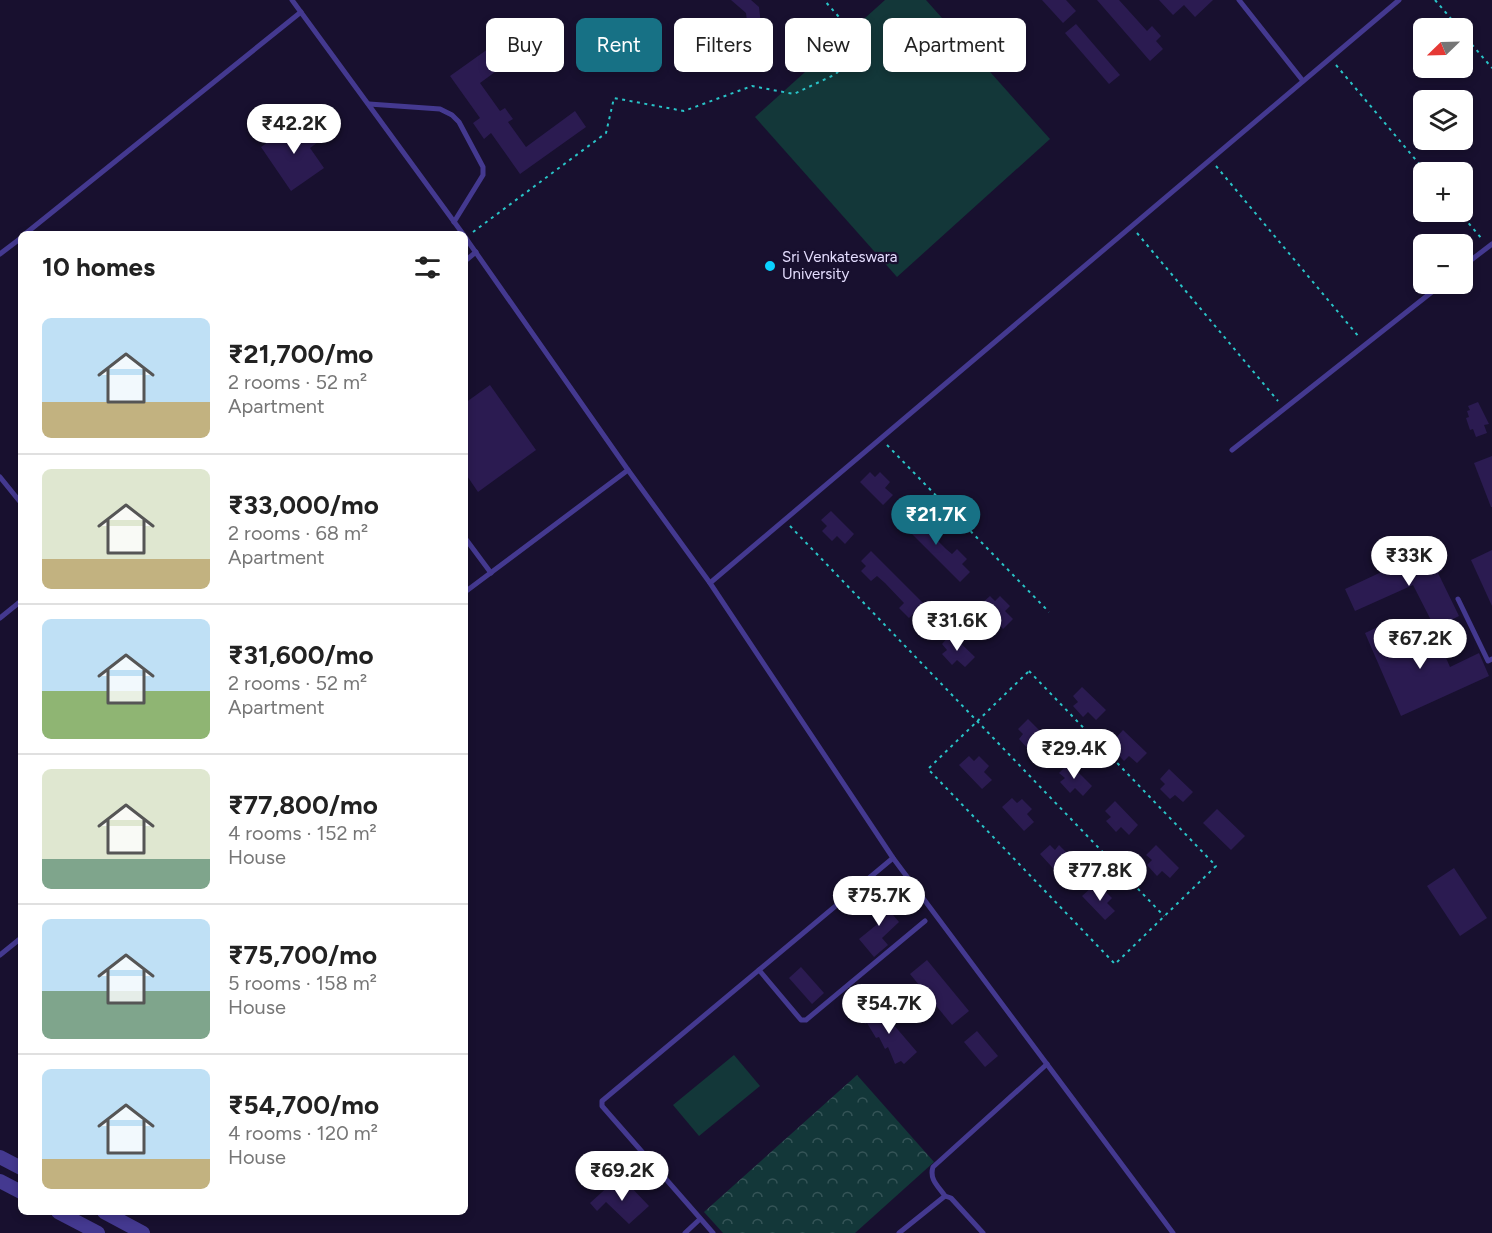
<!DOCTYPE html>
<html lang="en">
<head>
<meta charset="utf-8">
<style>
	body { margin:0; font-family:Figtree,sans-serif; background:#f6f6f6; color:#222; height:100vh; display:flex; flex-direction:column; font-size:22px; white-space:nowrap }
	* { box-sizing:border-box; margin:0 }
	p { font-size:20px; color:#767676 }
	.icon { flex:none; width:33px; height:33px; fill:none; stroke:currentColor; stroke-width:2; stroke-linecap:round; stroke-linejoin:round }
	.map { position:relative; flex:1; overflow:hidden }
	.sheet { position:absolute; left:18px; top:231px; width:450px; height:984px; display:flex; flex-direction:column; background:#fff; border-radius:9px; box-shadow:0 3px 9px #0003 }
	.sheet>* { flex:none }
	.banner { position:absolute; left:486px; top:18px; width:570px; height:54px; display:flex; gap:12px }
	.needle { width:39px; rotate:247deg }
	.controls { position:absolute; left:1413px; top:18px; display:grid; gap:12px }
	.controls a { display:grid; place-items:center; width:60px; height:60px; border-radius:9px; background:#fff; box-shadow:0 3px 9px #0003; font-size:30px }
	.price { position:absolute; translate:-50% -51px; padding:0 14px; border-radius:21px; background:#fff; color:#222; font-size:20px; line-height:39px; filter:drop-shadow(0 2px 3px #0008) }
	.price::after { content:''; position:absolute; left:50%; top:36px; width:18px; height:14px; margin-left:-9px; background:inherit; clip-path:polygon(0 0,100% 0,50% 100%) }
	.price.active { background:#177185; color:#fff }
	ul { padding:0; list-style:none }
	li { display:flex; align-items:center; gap:18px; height:150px; padding:0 24px }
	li+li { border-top:2px solid #e0e0e0 }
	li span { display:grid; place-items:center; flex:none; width:168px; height:120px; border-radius:9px; color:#555 }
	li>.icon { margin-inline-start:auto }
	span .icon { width:72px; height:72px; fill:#fffc; stroke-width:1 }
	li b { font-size:26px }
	h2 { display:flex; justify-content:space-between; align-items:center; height:72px; padding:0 24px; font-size:26px }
	.chip { padding:0 21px; border-radius:9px; background:#fff; box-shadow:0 3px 9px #0003; font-size:21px; line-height:54px }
	.chip.active { background:#177185; color:#fff }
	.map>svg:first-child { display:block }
	.green { fill:#133739 }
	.park { fill:url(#park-crowns) }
	.building { fill:#2b1b51 }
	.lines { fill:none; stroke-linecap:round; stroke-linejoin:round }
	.path { stroke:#29c4c8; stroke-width:2; stroke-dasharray:3 4.5; stroke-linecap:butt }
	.service { stroke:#443990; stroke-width:5 }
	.tertiary { stroke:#443990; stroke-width:14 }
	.poi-dot { fill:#0ad1ff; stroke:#18102f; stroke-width:2 }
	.labels { text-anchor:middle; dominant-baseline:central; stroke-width:4.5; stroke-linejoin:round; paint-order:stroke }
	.poi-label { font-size:15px; fill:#e5deff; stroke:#18102f; text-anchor:start }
</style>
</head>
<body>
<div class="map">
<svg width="1492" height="1233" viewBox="0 0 1492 1233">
	<defs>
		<pattern id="park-crowns" width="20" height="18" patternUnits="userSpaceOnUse" patternTransform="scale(1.5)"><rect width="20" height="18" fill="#133739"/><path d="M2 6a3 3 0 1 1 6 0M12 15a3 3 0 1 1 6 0" fill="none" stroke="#355457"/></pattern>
	</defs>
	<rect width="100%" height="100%" fill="#18102f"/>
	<g class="green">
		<polygon points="885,0 926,0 1050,139 897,277 755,117"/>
		<polygon points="734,1055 760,1086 699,1136 673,1105"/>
	</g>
	<polygon class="park" points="857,1075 934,1162 855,1233 723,1233 704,1212"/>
	<g class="building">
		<polygon points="731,0 751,0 759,7 766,68 753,69 746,13"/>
		<polygon points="1042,0 1066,0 1076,11 1063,23"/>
		<polygon points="1097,0 1119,0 1147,31 1152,26 1161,36 1156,41 1163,49 1150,61"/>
		<polygon points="1159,0 1213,0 1195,17 1184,5 1173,15"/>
		<polygon points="1076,24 1120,75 1109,84 1065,33"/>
		<polygon points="516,29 529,47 480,83 500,111 505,108 513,119 508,122 526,147 575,111 586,127 520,174 491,133 484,139 473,123 480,118 450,76"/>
		<polygon points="301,119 318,142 310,148 324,168 291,191 261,147"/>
		<polygon points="490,385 536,450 478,492 465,473 465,403"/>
		<polygon points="1478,402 1489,424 1484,425 1487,433 1476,437 1473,429 1470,430 1466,418 1469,417 1467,411 1470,410 1468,406"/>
		<polygon points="1492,456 1492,507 1491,507 1474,463"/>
		<polygon points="870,472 875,477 880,472 890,482 885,488 893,495 883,505 860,482"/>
		<polygon points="831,511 854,534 845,544 837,536 832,541 822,531 827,526 821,520"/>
		<polygon points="909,512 915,517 919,513 930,523 925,528 946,549 952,554 957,549 967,559 962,564 970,572 960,582 900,522"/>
		<polygon points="1433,548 1443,570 1438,573 1459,616 1435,628 1413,585 1355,611 1345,589"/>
		<polygon points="1492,550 1492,606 1471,560"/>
		<polygon points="871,551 931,611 922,621 914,613 909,618 899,608 904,603 885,583 877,576 871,581 861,571 866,566 861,561"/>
		<polygon points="990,596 995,601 1000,596 1010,606 1005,611 1013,619 1003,629 980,605"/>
		<polygon points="1393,620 1410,655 1439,642 1450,667 1479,653 1489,676 1401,716 1365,633"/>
		<polygon points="951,634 975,657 965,667 957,660 952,665 942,654 947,650 942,644"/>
		<polygon points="1082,687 1106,710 1096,720 1088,712 1083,717 1073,706 1078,702 1073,696"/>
		<polygon points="1028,719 1051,742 1042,752 1034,744 1028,749 1019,739 1023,734 1018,729"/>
		<polygon points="1123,730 1147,753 1137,763 1129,756 1124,761 1114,750 1119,745 1114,740"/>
		<polygon points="969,756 974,761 979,756 989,766 984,772 992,780 982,789 959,765"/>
		<polygon points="1069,763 1092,786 1083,796 1075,788 1070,793 1060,782 1065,778 1059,773"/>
		<polygon points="1169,769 1193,792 1183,802 1175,795 1170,799 1160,789 1165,784 1160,779"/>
		<polygon points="1012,798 1017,803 1022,799 1032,809 1027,814 1034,822 1024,831 1002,807"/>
		<polygon points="1115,801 1138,825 1129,835 1121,827 1116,832 1106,821 1111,817 1105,811"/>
		<polygon points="1217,809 1245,836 1231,850 1203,823"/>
		<polygon points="1050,845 1055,850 1059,845 1070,856 1065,861 1072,869 1062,878 1040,854"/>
		<polygon points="1156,845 1179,868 1170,878 1162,871 1157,876 1147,865 1152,860 1146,855"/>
		<polygon points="1454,868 1487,918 1460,936 1427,886"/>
		<polygon points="1092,887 1097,892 1102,888 1112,898 1107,903 1115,911 1105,920 1082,896"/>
		<polygon points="877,896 899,922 882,938 888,945 874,957 859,939 880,922 866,906"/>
		<polygon points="927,960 969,1011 952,1025 910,974"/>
		<polygon points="801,967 824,993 812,1004 789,978"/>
		<polygon points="875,1003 917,1052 904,1064 901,1061 895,1064 888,1047 885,1049 879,1037 876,1038 867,1023 865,1024 861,1016"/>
		<polygon points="977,1031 998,1056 985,1067 964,1042"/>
		<polygon points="612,1183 620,1192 628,1184 649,1206 629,1224 606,1202 597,1211 590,1203"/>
	</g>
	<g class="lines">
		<g class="path">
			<polyline points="1435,0 1459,28"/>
			<polyline points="1462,33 1492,68"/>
			<polyline points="1336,65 1426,172"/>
			<polyline points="1216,166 1359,337"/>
			<polyline points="1459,212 1482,239"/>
			<polyline points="473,232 606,133 614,98 684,111 752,86 794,94 836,74 855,49 839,17 824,0"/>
			<polyline points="1137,233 1278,401"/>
			<polyline points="887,445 1049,612"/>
			<polyline points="790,526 1164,916"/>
			<polygon points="1029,671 1216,866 1115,964 928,769"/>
		</g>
		<g class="service">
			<polyline points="292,0 463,234"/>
			<polyline points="1239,0 1303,81"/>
			<polyline points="369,104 440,109 452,115 459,122 483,167 483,175 454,222"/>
			<polyline points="25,234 301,12"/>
			<polyline points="465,237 628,470 710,583 893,858 1173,1233"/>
			<polyline points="0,254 21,238"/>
			<polyline points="465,261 476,252"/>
			<polyline points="1462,267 1492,244"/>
			<polyline points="1232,450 1442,284"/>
			<polyline points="0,477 21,503"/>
			<polyline points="465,538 491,573"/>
			<polyline points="710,583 1399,0"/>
			<polyline points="465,592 628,470"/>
			<polyline points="1458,599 1488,661 1492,659"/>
			<polyline points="0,618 21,601"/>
			<polyline points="0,955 21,938"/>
			<polyline points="759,970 801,1020 806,1020 925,921"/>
			<path d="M945 1196C938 1186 929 1179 933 1167L1047 1064"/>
			<polyline points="685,1233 700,1219"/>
			<polyline points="713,1233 602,1106 602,1101 893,858"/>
			<polyline points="899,1233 945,1196 951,1198 983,1233"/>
		</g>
		<g class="tertiary">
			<polyline points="0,1157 21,1168"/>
			<polyline points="0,1181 21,1192"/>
			<polyline points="58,1212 98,1233"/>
			<polyline points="104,1212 143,1233"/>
		</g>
	</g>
	<circle class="poi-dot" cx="770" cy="266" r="6"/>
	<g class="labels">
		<g class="poi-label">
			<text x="782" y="257">Sri Venkateswara<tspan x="782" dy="17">University</tspan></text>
		</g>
	</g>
</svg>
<div class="controls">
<a><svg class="needle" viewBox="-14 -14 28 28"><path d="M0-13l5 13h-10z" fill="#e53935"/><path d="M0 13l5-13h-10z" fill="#767676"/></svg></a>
<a><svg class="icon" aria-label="layers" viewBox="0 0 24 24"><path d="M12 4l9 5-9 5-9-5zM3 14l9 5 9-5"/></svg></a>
<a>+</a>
<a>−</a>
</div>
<b class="price" style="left:294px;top:155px">₹42.2K</b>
<b class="price active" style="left:936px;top:546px">₹21.7K</b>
<b class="price" style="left:1409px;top:587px">₹33K</b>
<b class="price" style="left:957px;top:652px">₹31.6K</b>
<b class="price" style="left:1420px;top:670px">₹67.2K</b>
<b class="price" style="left:1074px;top:780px">₹29.4K</b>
<b class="price" style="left:1100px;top:902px">₹77.8K</b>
<b class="price" style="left:879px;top:927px">₹75.7K</b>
<b class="price" style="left:889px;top:1035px">₹54.7K</b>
<b class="price" style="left:622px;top:1202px">₹69.2K</b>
<div class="banner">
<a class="chip">Buy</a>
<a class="chip active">Rent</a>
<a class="chip">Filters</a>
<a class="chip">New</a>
<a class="chip">Apartment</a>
</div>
<section class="sheet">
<h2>10 homes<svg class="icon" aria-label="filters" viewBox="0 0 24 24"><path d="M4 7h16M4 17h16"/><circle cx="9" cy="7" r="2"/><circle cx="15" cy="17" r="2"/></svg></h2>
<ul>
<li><span style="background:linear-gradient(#bfe0f5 70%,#c2b280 0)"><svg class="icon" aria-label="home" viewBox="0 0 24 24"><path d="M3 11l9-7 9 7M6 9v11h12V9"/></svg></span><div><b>₹21,700/mo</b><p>2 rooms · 52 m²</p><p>Apartment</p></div></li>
<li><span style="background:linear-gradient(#dfe7d0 75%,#c2b280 0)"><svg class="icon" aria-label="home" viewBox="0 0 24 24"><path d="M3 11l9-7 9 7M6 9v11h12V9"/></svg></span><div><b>₹33,000/mo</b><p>2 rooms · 68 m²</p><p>Apartment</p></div></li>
<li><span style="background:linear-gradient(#bfe0f5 60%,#8fb573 0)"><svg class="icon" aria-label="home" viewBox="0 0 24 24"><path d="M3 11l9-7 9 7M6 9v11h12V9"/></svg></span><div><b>₹31,600/mo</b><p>2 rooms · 52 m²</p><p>Apartment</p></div></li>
<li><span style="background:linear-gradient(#dfe7d0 75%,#7fa58c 0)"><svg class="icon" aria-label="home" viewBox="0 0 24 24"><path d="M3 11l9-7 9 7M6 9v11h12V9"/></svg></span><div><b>₹77,800/mo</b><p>4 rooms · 152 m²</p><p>House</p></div></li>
<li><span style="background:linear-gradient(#bfe0f5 60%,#7fa58c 0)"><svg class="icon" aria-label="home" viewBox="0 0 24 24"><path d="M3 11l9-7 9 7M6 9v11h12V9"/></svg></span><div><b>₹75,700/mo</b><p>5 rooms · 158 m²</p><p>House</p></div></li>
<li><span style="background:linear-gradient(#bfe0f5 75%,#c2b280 0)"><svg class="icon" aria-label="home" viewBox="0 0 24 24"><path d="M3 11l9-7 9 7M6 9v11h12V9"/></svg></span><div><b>₹54,700/mo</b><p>4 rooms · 120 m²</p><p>House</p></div></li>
</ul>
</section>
</div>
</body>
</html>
